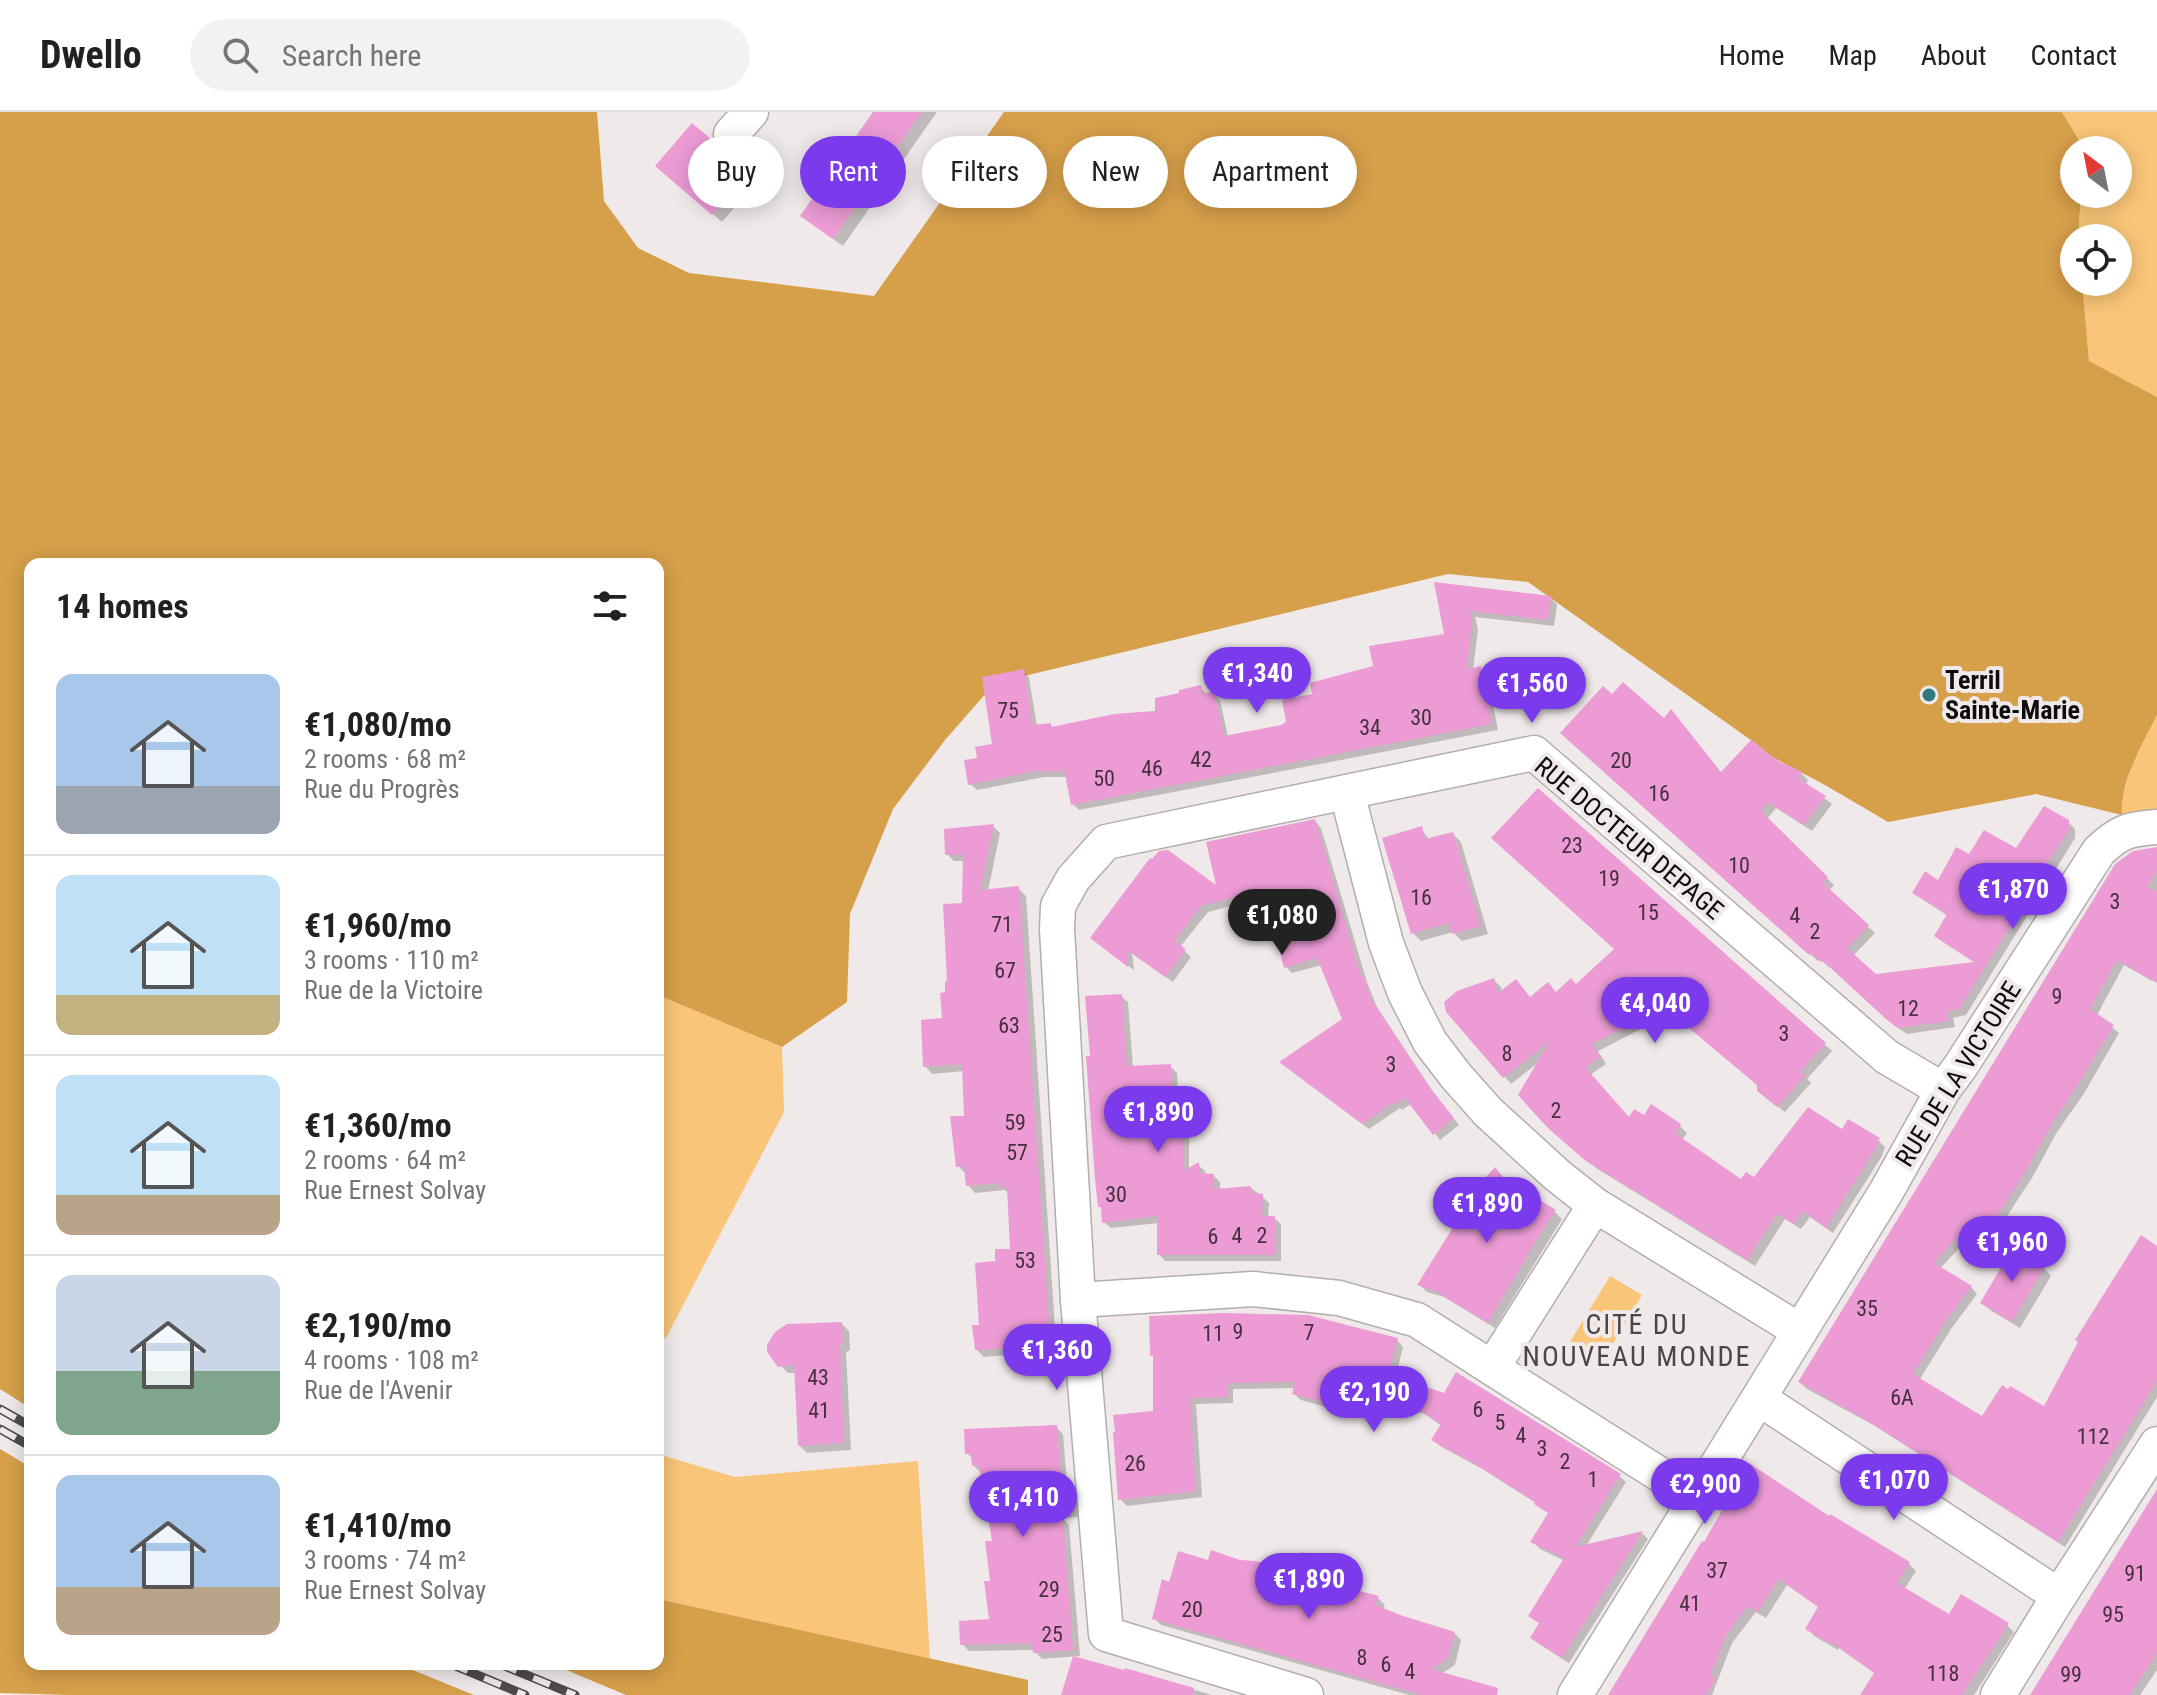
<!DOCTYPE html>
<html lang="en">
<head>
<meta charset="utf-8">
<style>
	body { margin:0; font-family:"Roboto Condensed",sans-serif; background:#f2f2f2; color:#202124; height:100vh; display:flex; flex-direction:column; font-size:30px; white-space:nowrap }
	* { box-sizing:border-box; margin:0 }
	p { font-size:26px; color:#757577 }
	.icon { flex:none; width:44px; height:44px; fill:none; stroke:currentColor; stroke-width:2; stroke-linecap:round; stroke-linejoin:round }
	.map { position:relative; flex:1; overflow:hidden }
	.sheet { position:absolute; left:24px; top:446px; width:640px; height:1112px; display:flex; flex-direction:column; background:#fff; border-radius:16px; box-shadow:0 4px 20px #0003 }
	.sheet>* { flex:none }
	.top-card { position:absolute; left:688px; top:24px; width:760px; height:72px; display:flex; gap:16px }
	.needle { width:52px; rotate:328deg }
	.buttons { position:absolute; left:2060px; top:24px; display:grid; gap:16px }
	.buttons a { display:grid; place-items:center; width:72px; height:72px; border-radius:50%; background:#fff; box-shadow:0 4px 20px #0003; font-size:40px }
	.price { position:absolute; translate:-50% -68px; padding:0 18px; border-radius:28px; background:#7c3aed; color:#fff; font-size:26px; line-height:52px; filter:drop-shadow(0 2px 4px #0008) }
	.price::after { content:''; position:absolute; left:50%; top:48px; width:24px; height:18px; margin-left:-12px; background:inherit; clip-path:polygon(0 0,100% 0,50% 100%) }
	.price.active { background:#222; color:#fff }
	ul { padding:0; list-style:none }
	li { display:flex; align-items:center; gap:24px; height:200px; padding:0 32px }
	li+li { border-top:2px solid #e0e0e0 }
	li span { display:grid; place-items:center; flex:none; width:224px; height:160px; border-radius:16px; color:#555 }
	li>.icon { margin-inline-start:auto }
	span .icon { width:96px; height:96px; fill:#fffc; stroke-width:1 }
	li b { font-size:34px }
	h2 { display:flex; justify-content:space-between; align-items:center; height:96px; padding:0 32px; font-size:34px }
	.pill { padding:0 28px; border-radius:36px; background:#fff; box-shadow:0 4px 20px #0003; font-size:28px; line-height:72px }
	.pill.active { background:#7c3aed; color:#fff }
	header { display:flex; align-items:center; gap:48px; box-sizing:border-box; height:112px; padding:0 40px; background:#fff; border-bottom:2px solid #e0e0e0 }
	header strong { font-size:38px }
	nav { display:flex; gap:44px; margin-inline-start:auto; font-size:28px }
	.search { width:560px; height:72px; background:#f2f2f2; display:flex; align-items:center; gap:20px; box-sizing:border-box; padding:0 28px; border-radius:44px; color:#757577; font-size:30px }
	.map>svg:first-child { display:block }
	.green { fill:#f9c578 }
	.forest { fill:#d69f4a }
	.shadow { fill:#0003 }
	.building { fill:#ec9bd5 }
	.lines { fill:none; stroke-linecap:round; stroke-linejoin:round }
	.minor-casing { stroke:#b4adae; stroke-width:37 }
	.minor { stroke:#fff; stroke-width:34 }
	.rail-casing { stroke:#4e494a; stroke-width:9 }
	.rail { stroke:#f0e9ea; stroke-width:6; stroke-dasharray:18; stroke-linecap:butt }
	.poi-dot { fill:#307881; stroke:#f0e9ea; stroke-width:3 }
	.labels { text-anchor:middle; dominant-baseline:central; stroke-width:8; stroke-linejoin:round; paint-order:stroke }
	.number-label { font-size:22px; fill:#46303f }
	.poi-label { font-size:26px; font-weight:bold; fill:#0f0c0d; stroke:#f0e9ea; text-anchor:start }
	.street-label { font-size:26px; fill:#0f0c0d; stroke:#f0e9ea }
	.neighbourhood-label { font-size:28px; letter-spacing:2px; fill:#4b4545; stroke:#f0e9ea }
</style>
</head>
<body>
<header>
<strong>Dwello</strong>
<div class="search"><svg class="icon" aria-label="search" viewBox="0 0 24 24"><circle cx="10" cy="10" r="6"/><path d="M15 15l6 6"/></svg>Search here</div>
<nav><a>Home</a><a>Map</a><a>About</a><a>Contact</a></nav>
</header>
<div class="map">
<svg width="2157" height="1583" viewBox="0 0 2157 1583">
	<rect width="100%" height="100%" fill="#f0e9ea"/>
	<g class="green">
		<polygon points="2062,0 2157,0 2157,285 2089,249 2082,170 2118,170 2118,126 2078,126 2081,82 2118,82 2118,38 2084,38"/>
		<polygon points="2157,603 2157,715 2128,715 2122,703 2121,689 2133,650"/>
		<polygon points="658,883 782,935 784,1000 666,1226 658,1224"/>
		<polygon points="1610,1164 1642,1183 1602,1250 1570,1230"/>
		<polygon points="658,1342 735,1365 918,1349 930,1547 658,1487"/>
	</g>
	<g class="forest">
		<path d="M0 0H597L604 89 638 136 689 161 874 184 1004 0H2062L2084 37 2074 38V82H2081L2078 126H2074V170H2082L2089 249 2157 285V603C2143 631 2119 671 2122 703L2036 682 1888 710 1825 673 1772 645 1755 631 1528 470 1448 462 995 571 945 628 893 697 850 802 847 890 782 935 658 883V452H30V1296L0 1277Z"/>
		<polygon points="0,1337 30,1355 30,1552 398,1552 474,1583 69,1583 0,1581"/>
		<polygon points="658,1487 1028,1568 1028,1583 626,1583 552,1552 658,1552"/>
	</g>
	<g class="shadow">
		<polygon points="876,0 937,0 843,134 812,112 803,104"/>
		<polygon points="711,29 756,70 722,110 666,62"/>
		<polygon points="1436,472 1550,486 1557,492 1554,514 1475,505 1478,517 1473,558 1480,556 1487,562 1498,618 1079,698 1073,692 1067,665 1044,665 977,678 970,672 979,647 994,634 1023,559 1029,566 1037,614 1050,613 1054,616 1157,601 1201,576 1208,583 1214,582 1220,588 1228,625 1289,612 1315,584 1447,524"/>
		<polygon points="1570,628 1722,662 1777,650 1801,661 1808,668 1806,673 1832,692 1812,719 1776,696 1767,707 1834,773 1829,779 1875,821 1853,844 1876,864 1976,851 1943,830 1936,823 1948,804 1922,787 1915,780 1939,770 1970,745 2017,739 2067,709 2075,717 2075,726 1966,903 1953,906 1955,915 1907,922 1895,914 1831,854 1830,856 1820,847 1818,849"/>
		<polygon points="1538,679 1832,939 1807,967 1811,971 1785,1000 1766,986 1759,974 1672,901 1598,939 1606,952 1590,963 1629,1007 1645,1006 1680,1014 1687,1021 1682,1028 1742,1070 1754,1068 1843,1020 1878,1028 1885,1035 1882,1044 1833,1121 1810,1105 1801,1117 1785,1107 1755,1154 1596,1056 1559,1025 1539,950 1511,972 1448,900 1494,868 1501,875 1502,880 1531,887 1557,882 1576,874 1616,837"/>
		<polygon points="1315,709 1321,716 1367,870 1377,895 1437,986 1459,1013 1440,1028 1412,991 1402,998 1400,996 1369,1017 1288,956 1345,908 1322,853 1292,861 1286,855 1270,794 1261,797 1254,788 1208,800 1180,835 1191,845 1173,870 1132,841 1134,858 1099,832 1219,778"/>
		<polygon points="993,714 1000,721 988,779 1018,776 1026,784 1058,1261 1035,1262 1028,1255 1028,1241 984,1245 977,1238 997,1151 1012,1139 1009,1082 1005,1078 975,1081 968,1073 965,1061 958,1054 966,1005 964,959 932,962 925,954 944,908 964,793 965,749 954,749 947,742"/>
		<polygon points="1421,717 1430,728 1453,722 1461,730 1488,822 1462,829 1453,820 1421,829 1413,821"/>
		<polygon points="2157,737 2157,863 2152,869 2124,853 2097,903 2119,921 2083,983 2057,1020 2032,1066 1994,1124 1978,1115 1940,1157 1971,1175 1977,1182 1951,1217 1920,1267 1983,1306 2044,1296 2157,1136 2157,1285 2065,1435 1875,1314 1807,1277 1800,1270"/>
		<polygon points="1121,884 1128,890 1133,956 1170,954 1177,961 1179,1001 1183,1001 1189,1007 1189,1058 1198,1053 1205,1059 1205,1063 1213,1063 1220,1070 1220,1079 1251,1076 1262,1084 1269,1091 1268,1106 1274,1106 1281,1112 1281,1149 1165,1149 1159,1142 1159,1111 1111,1116 1104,1110 1104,1099 1100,1095 1092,946"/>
		<polygon points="1505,1070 1555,1100 1562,1107 1495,1216 1444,1185 1427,1180 1420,1173 1454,1118 1461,1100"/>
		<polygon points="2014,1137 2044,1156 2051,1164 2020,1216 1990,1198 1982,1191"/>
		<polygon points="842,1212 849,1219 850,1238 846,1240 851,1338 807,1341 799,1333 797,1261 788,1261 780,1253"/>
		<polygon points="1397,1228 1403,1235 1395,1267 1619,1364 1626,1370 1586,1434 1642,1421 1648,1427 1569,1551 1539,1532 1532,1526 1541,1513 1531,1504 1565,1449 1540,1437 1533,1430 1549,1402 1536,1391 1484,1358 1440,1334 1433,1328 1442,1314 1423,1301 1381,1298 1379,1308 1350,1303 1347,1301 1301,1288 1294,1282 1296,1276 1233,1277 1233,1291 1196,1292 1202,1385 1127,1394 1120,1387 1156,1301 1155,1245 1152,1243"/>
		<polygon points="1056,1315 1063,1322 1068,1385 1073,1386 1081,1393 1082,1405 1062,1406 1069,1413 1080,1544 1042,1547 1034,1538 969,1539 962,1532 991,1509 995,1431 981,1361 974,1354 974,1348 967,1341"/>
		<polygon points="2157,1381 2157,1558 2140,1583 2032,1583"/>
		<polygon points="1831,1404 1909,1452 1916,1459 1904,1478 1950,1505 2007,1513 2014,1520 1974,1583 1864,1583 1876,1562 1839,1536 1838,1538 1814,1524 1807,1516 1820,1496 1787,1473 1766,1506 1756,1500 1732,1531 1712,1583 1610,1583"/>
		<polygon points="1240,1449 1297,1464 1337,1451 1344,1458 1340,1476 1378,1486 1385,1493 1383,1498 1454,1521 1461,1528 1455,1553 1441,1562 1487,1583 1409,1583 1161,1513 1154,1506 1170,1472 1209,1451"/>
		<polygon points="1126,1558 1212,1583 1063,1583 1125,1561"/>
	</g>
	<g class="building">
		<polygon points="873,0 922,0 833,127 800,104"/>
		<polygon points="692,11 712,28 718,37 728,42 749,60 712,103 655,54"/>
		<polygon points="1434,470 1551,484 1548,508 1470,499 1472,509 1467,557 1481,554 1492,612 1071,693 1064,657 1058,660 1036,659 968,673 964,648 977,646 975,635 992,632 982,565 1024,557 1032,613 1051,611 1051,615 1114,602 1155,599 1155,586 1179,581 1179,578 1201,573 1203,582 1214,579 1224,624 1281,613 1286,610 1282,588 1312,582 1310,571 1373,554 1369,534 1444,522"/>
		<polygon points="1623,570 1664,606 1671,597 1721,660 1751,628 1778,649 1802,660 1799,667 1826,684 1804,713 1768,690 1761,699 1828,765 1823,771 1869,813 1847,836 1876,862 1974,850 1934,824 1947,802 1912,781 1925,759 1938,768 1956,735 1969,742 1984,718 2016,736 2044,694 2069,708 2069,718 2043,758 2045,759 1959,897 1947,899 1949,909 1898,916 1886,907 1823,849 1821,850 1811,841 1809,843 1560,621 1603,574 1612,582"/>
		<polygon points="1538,676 1826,931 1799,961 1806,963 1777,995 1757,979 1757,973 1664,895 1592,932 1601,945 1585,955 1629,1005 1634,997 1644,1003 1651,992 1681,1012 1676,1022 1741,1067 1746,1060 1754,1065 1808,995 1842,1017 1848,1007 1880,1026 1875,1037 1826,1116 1803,1099 1794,1112 1777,1102 1747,1148 1586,1049 1550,1018 1534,1001 1518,983 1549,930 1503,966 1446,900 1444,890 1457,879 1494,866 1498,881 1516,867 1530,885 1548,870 1556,880 1571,866 1576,872 1614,837 1491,726"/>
		<polygon points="1315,707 1361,864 1363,864 1371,887 1431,977 1454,1006 1433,1023 1405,986 1394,993 1393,991 1362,1012 1279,950 1342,907 1317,846 1284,856 1266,787 1253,791 1250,781 1201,794 1175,828 1186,838 1165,865 1127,838 1128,855 1090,826 1150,746 1152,747 1159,739 1168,738 1216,773 1206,730"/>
		<polygon points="994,712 980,778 1019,774 1052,1255 1026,1256 1025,1235 975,1238 972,1213 979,1213 975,1151 995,1149 995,1137 1010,1137 1007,1075 1000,1076 999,1071 966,1074 964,1054 956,1055 950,1004 964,1004 962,952 923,955 921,908 942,906 940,881 945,880 945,869 947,869 943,792 962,791 963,742 945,743 944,717"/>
		<polygon points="1422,714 1425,727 1453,720 1481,814 1452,822 1449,811 1411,822 1382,726"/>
		<polygon points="2157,735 2157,758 2147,775 2157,780 2157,871 2117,848 2090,897 2114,913 2076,976 2051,1013 2026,1059 1987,1119 1971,1110 1934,1151 1972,1174 1945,1210 1913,1262 1982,1304 2002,1273 2008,1277 2010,1274 2044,1294 2078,1230 2075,1228 2141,1123 2157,1134 2157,1269 2058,1430 1866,1308 1798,1270 2115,752 2133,739"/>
		<polygon points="1122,882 1127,954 1171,952 1173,999 1184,999 1183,1059 1199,1050 1200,1061 1214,1062 1214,1077 1251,1074 1251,1081 1263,1082 1262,1104 1275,1104 1275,1143 1157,1143 1157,1104 1102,1111 1101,1095 1098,1095 1095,1067 1086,944 1090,944 1085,884"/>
		<polygon points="1495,1055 1504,1066 1556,1098 1538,1125 1488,1211 1435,1179 1417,1173 1452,1117 1449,1115 1459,1100 1456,1098"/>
		<polygon points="2013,1135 2045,1154 2012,1210 1980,1191"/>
		<polygon points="1224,1201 1308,1203 1398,1226 1388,1262 1444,1281 1456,1260 1621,1362 1575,1435 1643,1419 1562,1546 1530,1526 1539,1511 1528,1504 1564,1446 1530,1430 1548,1401 1534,1392 1535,1390 1475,1352 1431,1328 1441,1312 1414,1295 1374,1292 1372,1303 1341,1297 1342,1295 1292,1282 1295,1270 1227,1271 1227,1285 1190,1286 1196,1379 1118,1388 1113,1320 1115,1320 1113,1303 1153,1299 1153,1243 1150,1244 1149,1204"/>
		<polygon points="842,1210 843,1231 840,1232 844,1331 798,1334 794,1253 778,1255 767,1240 767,1233 775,1220 787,1212"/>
		<polygon points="1057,1313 1062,1381 1074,1384 1076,1398 1051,1400 1063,1404 1073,1538 1033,1541 1032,1531 960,1533 959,1509 989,1507 984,1469 990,1469 985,1429 992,1429 979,1354 972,1354 971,1342 965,1342 964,1317"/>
		<polygon points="1749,1351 1829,1404 1830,1402 1910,1450 1897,1471 1949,1502 1961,1482 2009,1511 1962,1583 1860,1583 1874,1561 1831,1530 1830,1532 1805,1517 1818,1495 1779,1467 1758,1500 1748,1494 1726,1523 1711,1563 1716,1567 1706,1583 1608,1583 1702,1429 1704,1430"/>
		<polygon points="2157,1377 2157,1541 2130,1583 2030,1583"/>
		<polygon points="1211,1438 1240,1448 1256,1449 1295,1461 1302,1440 1338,1450 1332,1472 1379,1484 1376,1493 1400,1503 1455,1520 1448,1546 1431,1557 1498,1576 1497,1583 1422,1583 1152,1507 1162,1467 1169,1470 1178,1439 1208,1448"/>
		<polygon points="1073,1544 1124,1558 1125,1556 1194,1576 1193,1583 1061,1583"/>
	</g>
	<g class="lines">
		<g class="minor-casing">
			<g id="minor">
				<polyline points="731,22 751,0"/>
				<polyline points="1347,681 1386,831 1405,881 1430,930 1456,964 1488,1000 1557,1063 1595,1093 1800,1219 1697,1386 1492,1256 1595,1093"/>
				<polyline points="1078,1188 1253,1177 1339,1186 1417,1208 1492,1256"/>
				<path d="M1800 1219 1886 1080 1943 978 1960 955 2099 739C2120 719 2129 717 2157 715"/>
				<polyline points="1760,1287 2059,1484"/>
				<polyline points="1306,1583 1106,1522 1078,1188 1057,817 1058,794 1073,767 1106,730 1534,641 1887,945 1943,978"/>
				<polyline points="1575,1583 1697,1386"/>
				<polyline points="1998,1583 2059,1484 2157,1332"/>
			</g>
		</g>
		<use href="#minor" class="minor"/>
		<g class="rail-casing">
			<g id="rail">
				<polyline points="0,1297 30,1314"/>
				<polyline points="0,1317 30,1334"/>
				<polyline points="451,1552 525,1583"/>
				<polyline points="500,1552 575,1583"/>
			</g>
		</g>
		<use href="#rail" class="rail"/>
	</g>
	<circle class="poi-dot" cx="1929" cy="583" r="8"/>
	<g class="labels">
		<g class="number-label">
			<text x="1008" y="598">75</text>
			<text x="1421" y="605">30</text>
			<text x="1370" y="615">34</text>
			<text x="1201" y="647">42</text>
			<text x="1621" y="648">20</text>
			<text x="1152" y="656">46</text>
			<text x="1104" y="666">50</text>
			<text x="1659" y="681">16</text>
			<text x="1572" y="733">23</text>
			<text x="1739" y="753">10</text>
			<text x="1609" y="766">19</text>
			<text x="1421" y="785">16</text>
			<text x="2115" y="789">3</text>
			<text x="1648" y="800">15</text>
			<text x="1795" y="803">4</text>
			<text x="1002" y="812">71</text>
			<text x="1815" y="819">2</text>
			<text x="1005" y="858">67</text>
			<text x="2057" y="884">9</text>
			<text x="1908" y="896">12</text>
			<text x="1009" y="913">63</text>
			<text x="1784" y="921">3</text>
			<text x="1507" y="941">8</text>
			<text x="1391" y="952">3</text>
			<text x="1556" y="998">2</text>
			<text x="1015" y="1010">59</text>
			<text x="1017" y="1040">57</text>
			<text x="1116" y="1082">30</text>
			<text x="1237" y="1123">4</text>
			<text x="1262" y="1123">2</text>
			<text x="1213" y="1124">6</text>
			<text x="1025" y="1148">53</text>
			<text x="1867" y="1196">35</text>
			<text x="1238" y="1219">9</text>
			<text x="1309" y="1220">7</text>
			<text x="1213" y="1221">11</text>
			<text x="818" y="1265">43</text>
			<text x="1902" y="1285">6A</text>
			<text x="1478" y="1297">6</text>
			<text x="819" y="1298">41</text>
			<text x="1500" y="1310">5</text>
			<text x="1521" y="1323">4</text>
			<text x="2093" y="1324">112</text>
			<text x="1542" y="1336">3</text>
			<text x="1565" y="1349">2</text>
			<text x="1135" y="1351">26</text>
			<text x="1593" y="1367">1</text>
			<text x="1717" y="1458">37</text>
			<text x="2135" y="1461">91</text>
			<text x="1049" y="1477">29</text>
			<text x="1690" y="1491">41</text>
			<text x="1192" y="1497">20</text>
			<text x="2113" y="1502">95</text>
			<text x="1052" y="1522">25</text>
			<text x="1362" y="1545">8</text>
			<text x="1386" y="1552">6</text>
			<text x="1410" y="1559">4</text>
			<text x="1943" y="1561">118</text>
			<text x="2071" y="1562">99</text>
		</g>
		<g class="poi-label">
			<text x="1945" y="568">Terril<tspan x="1945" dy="30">Sainte-Marie</tspan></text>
		</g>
		<g class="street-label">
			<text transform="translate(1629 726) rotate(40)">RUE DOCTEUR DEPAGE</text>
			<text transform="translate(1958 962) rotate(-58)">RUE DE LA VICTOIRE</text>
		</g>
		<g class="neighbourhood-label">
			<text x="1637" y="1212">CITÉ DU<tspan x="1637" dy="32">NOUVEAU MONDE</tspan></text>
		</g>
	</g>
</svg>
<div class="buttons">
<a><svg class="needle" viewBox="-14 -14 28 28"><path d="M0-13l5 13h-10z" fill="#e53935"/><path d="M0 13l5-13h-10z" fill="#757577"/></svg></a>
<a><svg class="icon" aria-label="locate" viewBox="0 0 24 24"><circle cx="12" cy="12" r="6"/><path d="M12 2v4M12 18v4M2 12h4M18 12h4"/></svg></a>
</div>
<b class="price" style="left:1257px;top:603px">€1,340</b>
<b class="price" style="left:1532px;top:613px">€1,560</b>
<b class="price" style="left:2013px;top:819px">€1,870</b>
<b class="price active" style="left:1282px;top:845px">€1,080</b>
<b class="price" style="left:1655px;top:933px">€4,040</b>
<b class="price" style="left:1158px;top:1042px">€1,890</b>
<b class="price" style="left:1487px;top:1133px">€1,890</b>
<b class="price" style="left:2012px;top:1172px">€1,960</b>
<b class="price" style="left:1057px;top:1280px">€1,360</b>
<b class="price" style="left:1374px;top:1322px">€2,190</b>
<b class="price" style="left:1894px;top:1410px">€1,070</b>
<b class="price" style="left:1705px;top:1414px">€2,900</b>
<b class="price" style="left:1023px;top:1427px">€1,410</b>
<b class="price" style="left:1309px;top:1509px">€1,890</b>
<div class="top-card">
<a class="pill">Buy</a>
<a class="pill active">Rent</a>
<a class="pill">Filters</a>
<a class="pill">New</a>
<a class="pill">Apartment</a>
</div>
<section class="sheet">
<h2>14 homes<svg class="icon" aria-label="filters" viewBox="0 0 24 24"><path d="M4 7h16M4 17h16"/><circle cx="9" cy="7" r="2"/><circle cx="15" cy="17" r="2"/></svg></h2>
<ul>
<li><span style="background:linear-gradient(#a9c7e8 70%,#9aa5b1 0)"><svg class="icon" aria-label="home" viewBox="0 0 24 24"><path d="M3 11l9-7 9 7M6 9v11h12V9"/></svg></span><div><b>€1,080/mo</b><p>2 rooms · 68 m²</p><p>Rue du Progrès</p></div></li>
<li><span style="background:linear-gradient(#bfe0f5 75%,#c2b280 0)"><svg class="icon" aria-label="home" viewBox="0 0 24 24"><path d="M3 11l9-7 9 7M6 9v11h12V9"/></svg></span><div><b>€1,960/mo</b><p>3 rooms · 110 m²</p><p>Rue de la Victoire</p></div></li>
<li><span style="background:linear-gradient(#bfe0f5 75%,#b9a48a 0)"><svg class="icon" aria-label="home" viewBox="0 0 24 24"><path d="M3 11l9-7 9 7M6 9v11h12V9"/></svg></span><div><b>€1,360/mo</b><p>2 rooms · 64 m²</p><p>Rue Ernest Solvay</p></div></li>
<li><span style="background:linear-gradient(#c9d6e8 60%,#7fa58c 0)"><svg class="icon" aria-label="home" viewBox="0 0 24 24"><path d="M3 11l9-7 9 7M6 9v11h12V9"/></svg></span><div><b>€2,190/mo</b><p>4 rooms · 108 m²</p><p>Rue de l'Avenir</p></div></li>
<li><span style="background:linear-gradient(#a9c7e8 70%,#b9a48a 0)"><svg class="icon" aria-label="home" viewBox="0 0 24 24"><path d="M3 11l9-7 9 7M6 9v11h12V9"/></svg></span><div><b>€1,410/mo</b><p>3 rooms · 74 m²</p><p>Rue Ernest Solvay</p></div></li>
</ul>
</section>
</div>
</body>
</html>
